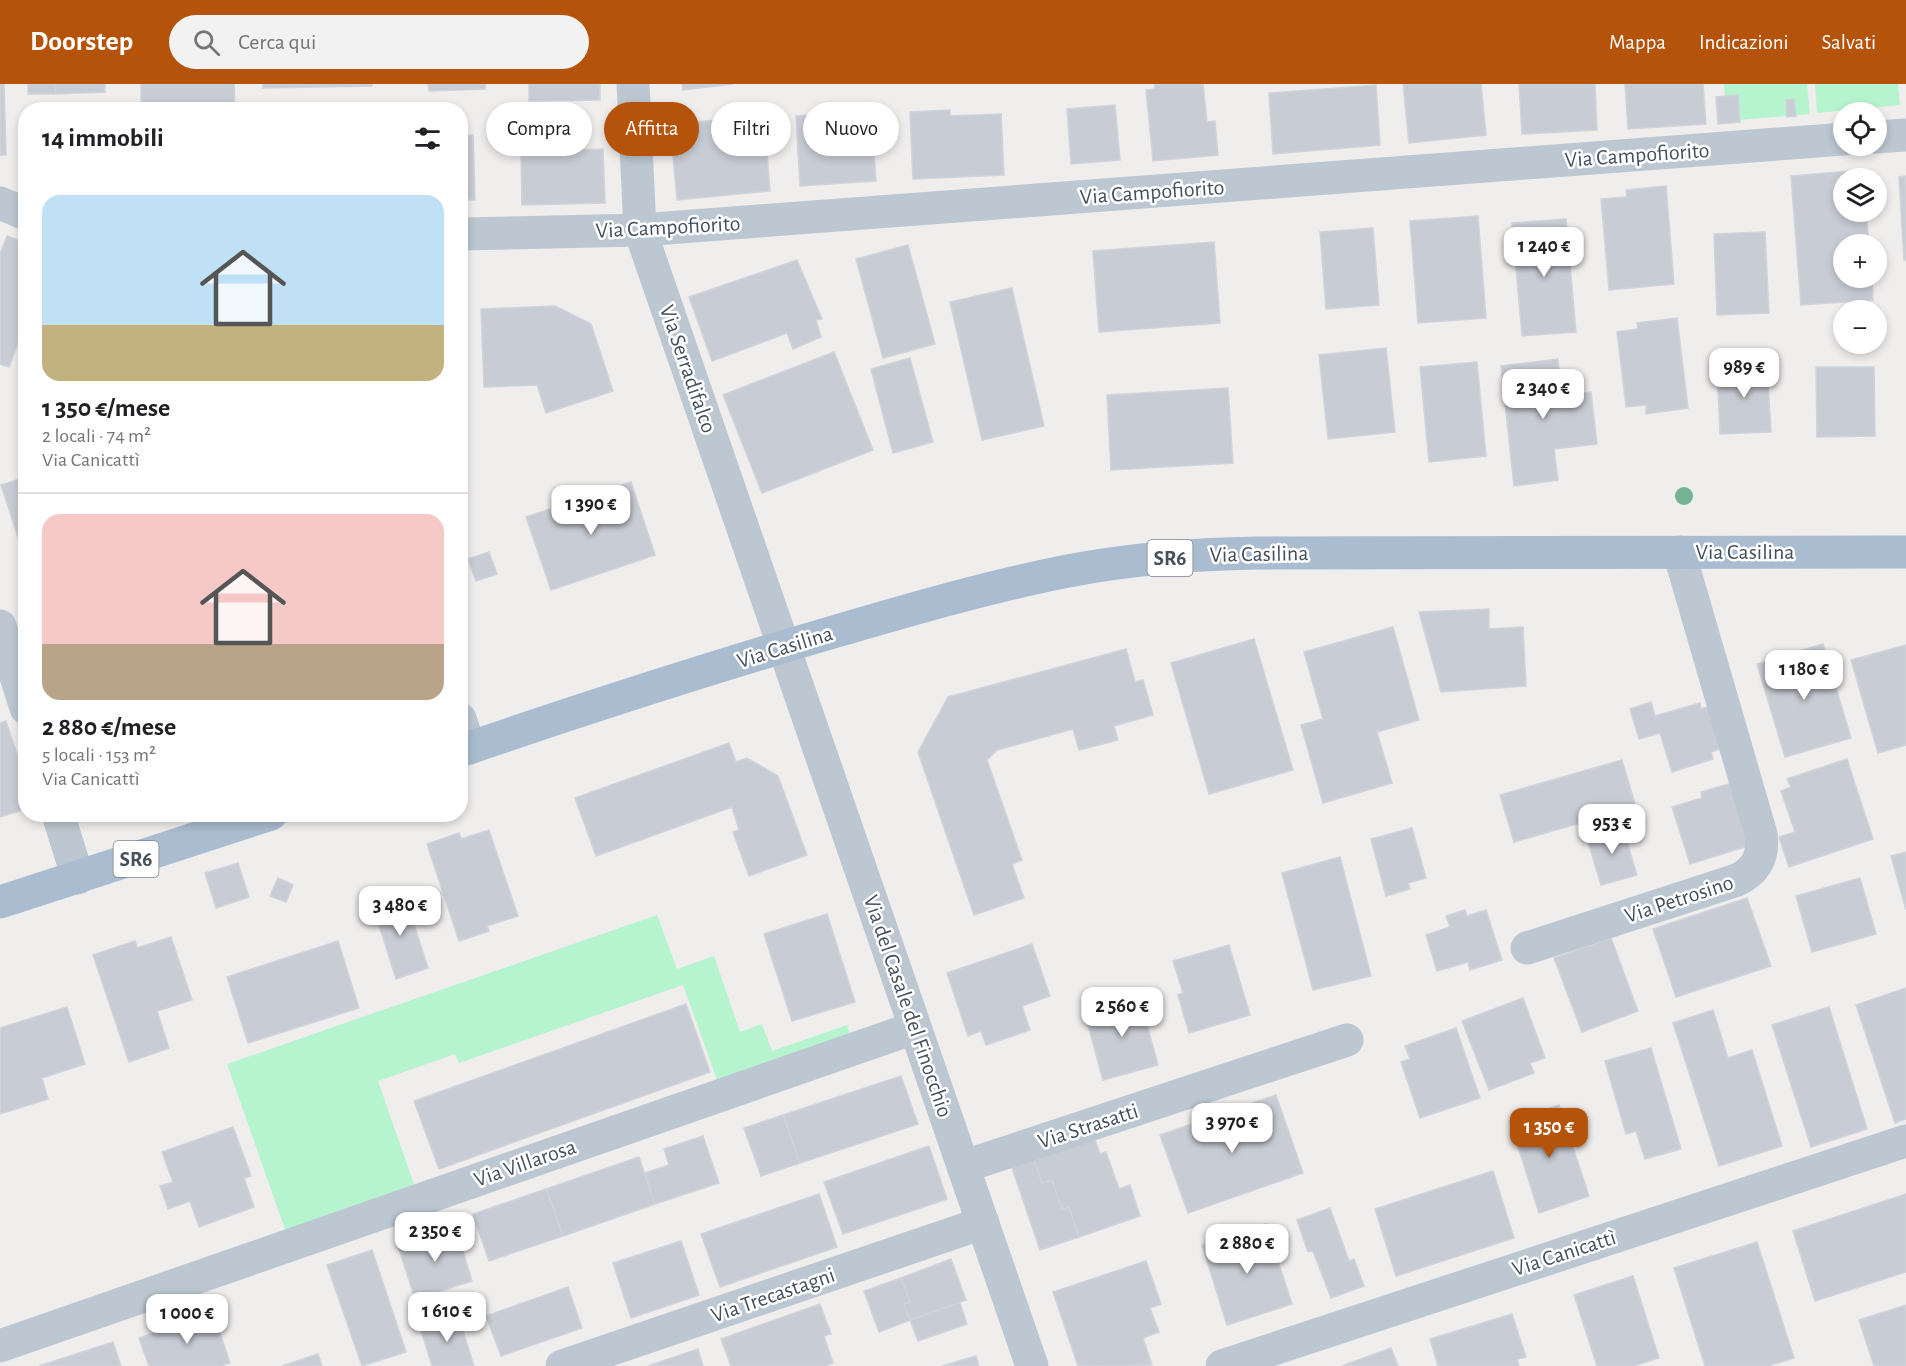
<!DOCTYPE html>
<html lang="it">
<head>
<meta charset="utf-8">
<style>
	body { margin:0; font-family:"Alegreya Sans",sans-serif; background:#f2f2f2; color:#202124; height:100vh; display:flex; flex-direction:column; font-size:22px; white-space:nowrap }
	* { box-sizing:border-box; margin:0 }
	p { font-size:20px; color:#757577 }
	.icon { flex:none; width:33px; height:33px; fill:none; stroke:currentColor; stroke-width:2; stroke-linecap:round; stroke-linejoin:round }
	.map { position:relative; flex:1; overflow:hidden }
	.details { position:absolute; left:18px; top:18px; width:450px; height:720px; display:flex; flex-direction:column; background:#fff; border-radius:24px; box-shadow:0 3px 9px #0003 }
	.details>* { flex:none }
	.hud { position:absolute; left:486px; top:18px; width:570px; height:54px; display:flex; gap:12px }
	.tools { position:absolute; left:1833px; top:18px; display:grid; gap:12px }
	.tools a { display:grid; place-items:center; width:54px; height:54px; border-radius:50%; background:#fff; box-shadow:0 3px 9px #0003; font-size:30px }
	.price { position:absolute; translate:-50% -51px; padding:0 14px; border-radius:12px; background:#fff; color:#222; font-size:20px; line-height:39px; filter:drop-shadow(0 2px 3px #0008) }
	.price::after { content:''; position:absolute; left:50%; top:36px; width:18px; height:14px; margin-left:-9px; background:inherit; clip-path:polygon(0 0,100% 0,50% 100%) }
	.price.selected { background:#b45309; color:#fff }
	ul { padding:0; list-style:none }
	li { display:grid; align-content:center; gap:12px; height:318px; padding:0 24px }
	li+li { border-top:2px solid #e0e0e0 }
	li span { display:grid; place-items:center; height:186px; border-radius:18px; color:#555 }
	li>.icon { margin-inline-start:auto }
	span .icon { width:108px; height:108px; fill:#fffc; stroke-width:1 }
	li b { font-size:26px }
	h2 { display:flex; justify-content:space-between; align-items:center; height:72px; padding:0 24px; font-size:26px }
	.pill { padding:0 21px; border-radius:27px; background:#fff; box-shadow:0 3px 9px #0003; font-size:21px; line-height:54px }
	.pill.selected { background:#b45309; color:#fff }
	header { display:flex; align-items:center; gap:36px; box-sizing:border-box; height:84px; padding:0 30px; background:#b45309; color:#fff }
	header strong { font-size:28px }
	nav { display:flex; gap:33px; margin-inline-start:auto; font-size:21px }
	.search { width:420px; height:54px; background:#f2f2f2; display:flex; align-items:center; gap:15px; box-sizing:border-box; padding:0 21px; border-radius:33px; color:#757577; font-size:22px }
	.map>svg:first-child { display:block }
	.green { fill:#b6f3cf }
	.building { fill:#c8ccd4; stroke:#d0d3da; stroke-width:1.5 }
	.lines { fill:none; stroke-linecap:round; stroke-linejoin:round }
	.minor { stroke:#bcc7d1; stroke-width:33 }
	.major { stroke:#aabccf; stroke-width:33 }
	.tree { fill:#74b494 }
	.labels { text-anchor:middle; dominant-baseline:central; stroke-width:5; stroke-linejoin:round; paint-order:stroke }
	.shield { fill:#fff; stroke:#7c848d; stroke-width:1.5 }
	.shield-label { font-size:21px; font-weight:bold; fill:#44505c }
	.street-label { font-size:22px; fill:#44505c; stroke:#fff }
</style>
</head>
<body>
<header>
<strong>Doorstep</strong>
<div class="search"><svg class="icon" aria-label="search" viewBox="0 0 24 24"><circle cx="10" cy="10" r="6"/><path d="M15 15l6 6"/></svg>Cerca qui</div>
<nav><a>Mappa</a><a>Indicazioni</a><a>Salvati</a></nav>
</header>
<div class="map">
<svg width="1906" height="1282" viewBox="0 0 1906 1282">
	<rect width="100%" height="100%" fill="#f0eded"/>
	<g class="green">
		<polygon points="1724,0 1807,0 1810,30 1727,37"/>
		<polygon points="1815,0 1898,0 1900,21 1817,29"/>
		<polygon points="657,831 677,885 714,872 740,948 762,940 772,967 847,941 852,955 719,1001 683,901 459,979 455,970 378,997 417,1109 288,1154 227,980"/>
	</g>
	<g class="building">
		<polygon points="0,0 4,0 6,71 0,71"/>
		<polygon points="28,0 55,0 56,10 28,10"/>
		<polygon points="55,0 105,0 105,8 56,10"/>
		<polygon points="141,0 234,0 235,25 141,26"/>
		<polygon points="263,0 372,0 372,2 263,4"/>
		<polygon points="428,0 485,0 485,5 429,7"/>
		<polygon points="529,0 600,0 600,16 529,17"/>
		<polygon points="682,0 733,0 683,6"/>
		<polygon points="1155,0 1203,0 1207,38 1215,37 1218,71 1153,77 1146,6 1155,5"/>
		<polygon points="1403,0 1481,0 1486,51 1409,59"/>
		<polygon points="1519,0 1595,0 1597,46 1522,50"/>
		<polygon points="1625,0 1703,0 1706,40 1628,45"/>
		<polygon points="1376,1 1380,61 1273,70 1269,9"/>
		<polygon points="1738,11 1740,38 1718,40 1716,13"/>
		<polygon points="1794,15 1796,32 1787,33 1786,16"/>
		<polygon points="1115,21 1120,76 1071,80 1067,25"/>
		<polygon points="950,26 950,32 1001,30 1004,91 913,95 910,28"/>
		<polygon points="871,27 876,97 800,102 796,32"/>
		<polygon points="764,32 770,107 677,116 670,40"/>
		<polygon points="473,51 475,116 460,116 460,52"/>
		<polygon points="603,65 605,119 522,121 521,67"/>
		<polygon points="1863,86 1864,94 1844,94 1844,128 1866,128 1869,160 1844,160 1844,194 1872,194 1873,216 1801,221 1791,92"/>
		<polygon points="1906,92 1906,176 1904,176 1899,93"/>
		<polygon points="1666,102 1674,200 1609,206 1601,115 1627,113 1626,106"/>
		<polygon points="1478,132 1486,234 1418,239 1410,137"/>
		<polygon points="1566,135 1576,248 1522,252 1512,139"/>
		<polygon points="1373,144 1379,221 1326,225 1320,148"/>
		<polygon points="1765,148 1769,229 1717,231 1714,150"/>
		<polygon points="7,152 26,159 26,237 9,283 0,280 0,170"/>
		<polygon points="1214,158 1220,239 1099,248 1093,167"/>
		<polygon points="908,161 935,260 883,274 856,175"/>
		<polygon points="797,176 822,235 816,236 821,253 793,265 787,249 712,277 689,213"/>
		<polygon points="1012,204 1044,342 982,356 950,218"/>
		<polygon points="555,222 591,240 613,307 546,329 537,301 484,303 481,225"/>
		<polygon points="1677,234 1688,324 1646,330 1646,321 1626,323 1617,248 1638,245 1637,239"/>
		<polygon points="1386,264 1395,348 1328,355 1319,271"/>
		<polygon points="834,268 873,366 762,409 723,311"/>
		<polygon points="910,274 933,358 893,369 871,285"/>
		<polygon points="1558,275 1561,312 1591,308 1597,360 1554,365 1558,396 1514,402 1501,282"/>
		<polygon points="1477,278 1486,372 1429,378 1420,283"/>
		<polygon points="1767,280 1771,348 1720,350 1717,282"/>
		<polygon points="1816,283 1874,283 1875,352 1817,353"/>
		<polygon points="1228,304 1233,379 1111,386 1107,311"/>
		<polygon points="26,393 26,478 1,401"/>
		<polygon points="631,398 655,471 551,506 526,433"/>
		<polygon points="489,468 497,490 476,497 468,475"/>
		<polygon points="1489,525 1489,545 1523,543 1526,602 1441,608 1419,528"/>
		<polygon points="1393,543 1419,636 1377,648 1392,699 1323,719 1301,641 1323,635 1304,568"/>
		<polygon points="1254,555 1293,686 1209,710 1171,579"/>
		<polygon points="1823,560 1851,654 1785,673 1757,580"/>
		<polygon points="1906,561 1906,661 1878,669 1851,576"/>
		<polygon points="1126,565 1135,598 1143,596 1153,631 1114,642 1118,656 1079,666 1073,645 997,666 987,676 1022,776 1012,780 1024,814 974,831 918,668 948,613"/>
		<polygon points="1651,618 1655,632 1700,619 1701,625 1717,620 1729,662 1711,668 1713,675 1672,688 1660,649 1639,655 1630,625"/>
		<polygon points="6,637 26,697 26,725 0,733 0,639"/>
		<polygon points="729,659 736,678 747,674 778,692 807,771 749,792 733,748 739,746 732,723 596,772 575,714"/>
		<polygon points="1847,675 1873,755 1789,783 1779,753 1795,748 1781,707 1791,703 1787,695"/>
		<polygon points="1622,676 1636,723 1514,758 1500,711"/>
		<polygon points="1732,699 1758,759 1690,780 1672,723 1702,714 1701,708"/>
		<polygon points="1622,741 1637,791 1601,801 1586,751"/>
		<polygon points="1412,744 1426,794 1408,799 1410,805 1386,812 1371,755"/>
		<polygon points="489,746 518,832 487,842 489,847 459,857 427,760 459,749 461,755"/>
		<polygon points="1906,768 1906,826 1891,772"/>
		<polygon points="1340,773 1371,892 1313,906 1282,789"/>
		<polygon points="238,779 249,813 216,824 205,789"/>
		<polygon points="278,794 293,801 286,818 270,812"/>
		<polygon points="1860,794 1876,850 1812,868 1796,812"/>
		<polygon points="405,812 428,884 396,895 373,822"/>
		<polygon points="1747,814 1771,882 1676,913 1653,845"/>
		<polygon points="1465,826 1467,832 1486,826 1502,876 1470,886 1468,878 1437,887 1426,851 1450,843 1446,832"/>
		<polygon points="827,830 855,918 792,937 764,850"/>
		<polygon points="171,853 192,916 157,927 169,964 129,978 93,871 135,857 137,864"/>
		<polygon points="1611,854 1638,927 1582,948 1554,874"/>
		<polygon points="338,857 359,924 248,959 227,893"/>
		<polygon points="1032,860 1050,912 1022,922 1030,946 986,961 981,947 968,952 947,889"/>
		<polygon points="1229,861 1250,931 1189,949 1178,911 1183,909 1173,877"/>
		<polygon points="1906,904 1906,1035 1895,1039 1856,921"/>
		<polygon points="1139,911 1158,981 1103,996 1085,930 1108,924 1107,919"/>
		<polygon points="1523,914 1545,974 1530,979 1534,989 1489,1006 1462,937"/>
		<polygon points="686,920 710,988 439,1085 414,1017"/>
		<polygon points="67,923 85,980 42,994 48,1015 0,1030 0,944"/>
		<polygon points="1829,923 1867,1045 1811,1063 1772,941"/>
		<polygon points="1713,926 1728,974 1752,966 1782,1062 1719,1082 1673,939"/>
		<polygon points="1456,944 1480,1014 1420,1034 1401,978 1410,975 1405,962"/>
		<polygon points="1651,964 1681,1065 1645,1075 1636,1047 1626,1050 1605,977"/>
		<polygon points="901,992 918,1040 800,1079 783,1031"/>
		<polygon points="1276,1011 1303,1089 1188,1129 1160,1051"/>
		<polygon points="1559,1021 1589,1112 1539,1129 1510,1037"/>
		<polygon points="783,1031 800,1079 761,1092 744,1044"/>
		<polygon points="233,1043 251,1092 244,1094 254,1123 199,1143 190,1117 168,1125 160,1102 173,1098 162,1068"/>
		<polygon points="1092,1047 1100,1070 1106,1068 1119,1105 1130,1101 1140,1132 1079,1153 1069,1123 1062,1125 1052,1096 1042,1099 1031,1067"/>
		<polygon points="703,1052 719,1099 655,1120 645,1089 669,1081 664,1065"/>
		<polygon points="929,1062 947,1115 843,1150 824,1098"/>
		<polygon points="1031,1067 1042,1099 1052,1096 1062,1125 1069,1123 1079,1153 1040,1166 1009,1075"/>
		<polygon points="639,1073 655,1120 563,1152 546,1105"/>
		<polygon points="1493,1087 1514,1154 1396,1192 1375,1125"/>
		<polygon points="546,1105 563,1152 489,1177 473,1130"/>
		<polygon points="819,1110 837,1163 720,1203 701,1150"/>
		<polygon points="1906,1110 1906,1188 1815,1217 1793,1147"/>
		<polygon points="1330,1124 1349,1177 1354,1175 1364,1202 1331,1214 1313,1167 1308,1168 1297,1136"/>
		<polygon points="1266,1140 1292,1220 1227,1241 1202,1161"/>
		<polygon points="456,1144 472,1197 415,1215 398,1162"/>
		<polygon points="681,1157 699,1211 631,1234 613,1179"/>
		<polygon points="1757,1158 1794,1274 1768,1282 1705,1282 1674,1184"/>
		<polygon points="372,1166 406,1268 362,1282 327,1181"/>
		<polygon points="951,1175 966,1216 910,1236 904,1220 910,1218 901,1194"/>
		<polygon points="1146,1177 1161,1220 1150,1224 1159,1248 1143,1254 1152,1281 1078,1282 1053,1208"/>
		<polygon points="1633,1192 1659,1274 1634,1282 1597,1282 1574,1211"/>
		<polygon points="901,1194 910,1218 904,1220 910,1236 879,1248 864,1207"/>
		<polygon points="568,1203 582,1244 501,1272 486,1232"/>
		<polygon points="960,1219 967,1240 918,1257 910,1236"/>
		<polygon points="820,1220 831,1250 824,1252 833,1279 825,1282 731,1282 721,1255"/>
		<polygon points="1906,1221 1906,1282 1874,1282 1859,1236"/>
		<polygon points="213,1228 230,1279 220,1282 149,1282 139,1254"/>
		<polygon points="1512,1230 1526,1273 1517,1275 1519,1282 1438,1282 1430,1255"/>
		<polygon points="458,1231 474,1282 432,1282 420,1243"/>
		<polygon points="113,1258 121,1282 39,1282"/>
		<polygon points="1391,1264 1398,1282 1342,1282"/>
		<polygon points="698,1265 703,1282 648,1282"/>
		<polygon points="318,1270 322,1282 282,1282"/>
		<polygon points="976,1272 979,1282 942,1282"/>
	</g>
	<g class="lines">
		<g class="minor">
			<polyline points="633,0 640,146 1032,1282"/>
			<polyline points="1876,53 1906,51"/>
			<polyline points="0,119 26,130"/>
			<polyline points="460,150 640,146 1844,55"/>
			<polyline points="0,542 26,624"/>
			<polyline points="460,635 470,664"/>
			<polyline points="58,730 78,794"/>
			<path d="M1527 864 1737 796C1757 786 1764 772 1761 750L1679 468"/>
			<polyline points="965,1082 1347,956"/>
			<polyline points="0,1262 914,944"/>
			<polyline points="562,1282 983,1139"/>
			<polyline points="1222,1282 1906,1057"/>
		</g>
		<g class="major">
			<path d="M460 667C586 624 713 583 840 546 916 524 991 502 1068 487 1130 475 1194 470 1257 469L1906 468"/>
			<polyline points="0,818 271,730"/>
		</g>
	</g>
	<circle class="tree" cx="1684" cy="412" r="9"/>
	<g class="labels">
		<g class="shield">
			<rect x="1147.5" y="456" width="45" height="36" rx="4.5"/>
			<rect x="113.5" y="757" width="45" height="36" rx="4.5"/>
		</g>
		<g class="shield-label">
			<text x="1170" y="474">SR6</text>
			<text x="136" y="775">SR6</text>
		</g>
		<g class="street-label">
			<text transform="translate(1637 71) rotate(-4)">Via Campofiorito</text>
			<text transform="translate(1152 108) rotate(-4)">Via Campofiorito</text>
			<text transform="translate(668 143) rotate(-3)">Via Campofiorito</text>
			<text transform="translate(688 285) rotate(71)">Via Serradifalco</text>
			<text x="1745" y="468">Via Casilina</text>
			<text transform="translate(1259 470) rotate(-1)">Via Casilina</text>
			<text transform="translate(785 563) rotate(-17)">Via Casilina</text>
			<text transform="translate(1679 815) rotate(-18)">Via Petrosino</text>
			<text transform="translate(908 922) rotate(71)">Via del Casale del Finocchio</text>
			<text transform="translate(1088 1042) rotate(-18)">Via Strasatti</text>
			<text transform="translate(525 1079) rotate(-19)">Via Villarosa</text>
			<text transform="translate(1564 1169) rotate(-18)">Via Canicattì</text>
			<text transform="translate(773 1211) rotate(-19)">Via Trecastagni</text>
		</g>
	</g>
</svg>
<div class="tools">
<a><svg class="icon" aria-label="locate" viewBox="0 0 24 24"><circle cx="12" cy="12" r="6"/><path d="M12 2v4M12 18v4M2 12h4M18 12h4"/></svg></a>
<a><svg class="icon" aria-label="layers" viewBox="0 0 24 24"><path d="M12 4l9 5-9 5-9-5zM3 14l9 5 9-5"/></svg></a>
<a>+</a>
<a>−</a>
</div>
<b class="price" style="left:1544px;top:194px">1 240 €</b>
<b class="price" style="left:1744px;top:315px">989 €</b>
<b class="price" style="left:1543px;top:336px">2 340 €</b>
<b class="price" style="left:591px;top:452px">1 390 €</b>
<b class="price" style="left:1804px;top:617px">1 180 €</b>
<b class="price" style="left:1612px;top:771px">953 €</b>
<b class="price" style="left:400px;top:853px">3 480 €</b>
<b class="price" style="left:1122px;top:954px">2 560 €</b>
<b class="price" style="left:1232px;top:1070px">3 970 €</b>
<b class="price selected" style="left:1549px;top:1075px">1 350 €</b>
<b class="price" style="left:435px;top:1179px">2 350 €</b>
<b class="price" style="left:1247px;top:1191px">2 880 €</b>
<b class="price" style="left:447px;top:1259px">1 610 €</b>
<b class="price" style="left:187px;top:1261px">1 000 €</b>
<div class="hud">
<a class="pill">Compra</a>
<a class="pill selected">Affitta</a>
<a class="pill">Filtri</a>
<a class="pill">Nuovo</a>
</div>
<section class="details">
<h2>14 immobili<svg class="icon" aria-label="filters" viewBox="0 0 24 24"><path d="M4 7h16M4 17h16"/><circle cx="9" cy="7" r="2"/><circle cx="15" cy="17" r="2"/></svg></h2>
<ul>
<li><span style="background:linear-gradient(#bfe0f5 70%,#c2b280 0)"><svg class="icon" aria-label="home" viewBox="0 0 24 24"><path d="M3 11l9-7 9 7M6 9v11h12V9"/></svg></span><div><b>1 350 €/mese</b><p>2 locali · 74 m²</p><p>Via Canicattì</p></div></li>
<li><span style="background:linear-gradient(#f6c9c9 70%,#b9a48a 0)"><svg class="icon" aria-label="home" viewBox="0 0 24 24"><path d="M3 11l9-7 9 7M6 9v11h12V9"/></svg></span><div><b>2 880 €/mese</b><p>5 locali · 153 m²</p><p>Via Canicattì</p></div></li>
</ul>
</section>
</div>
</body>
</html>
